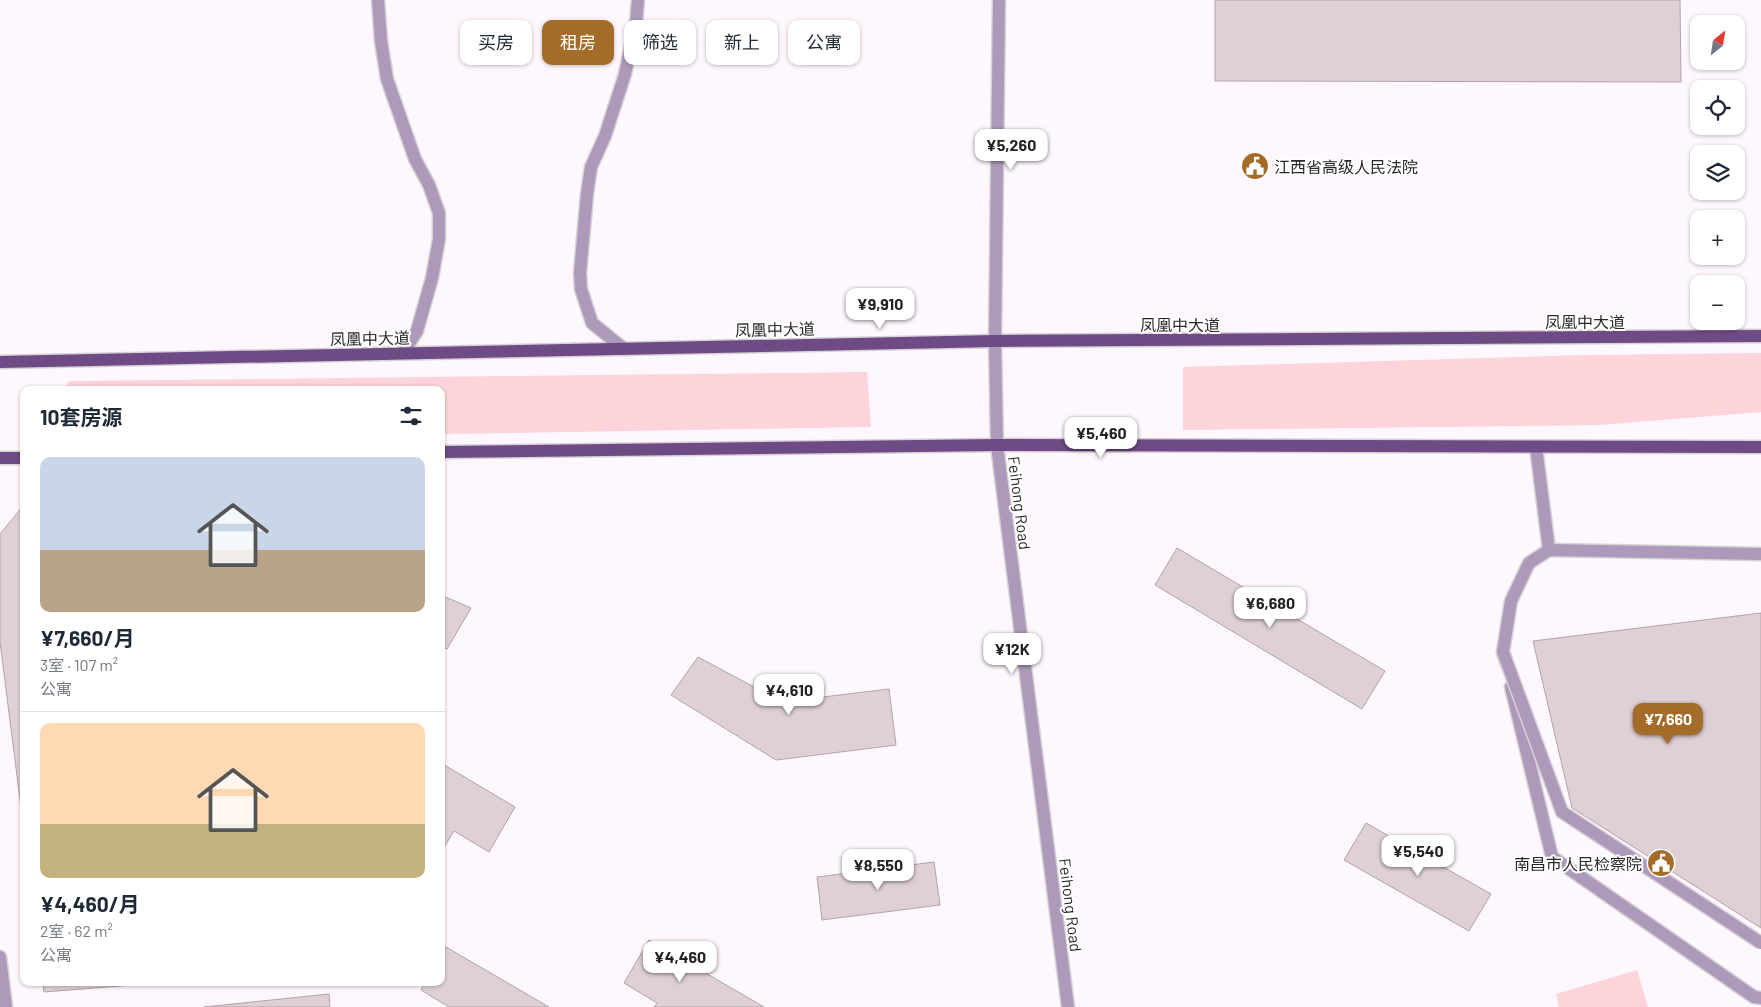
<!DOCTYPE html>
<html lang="zh">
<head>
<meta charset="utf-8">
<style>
	body { margin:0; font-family:Barlow,"Noto Sans SC",sans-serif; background:#f2f2f3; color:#1f2937; height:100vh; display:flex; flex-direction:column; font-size:19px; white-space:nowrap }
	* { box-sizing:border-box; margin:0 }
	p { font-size:16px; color:#747a83 }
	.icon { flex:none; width:28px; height:28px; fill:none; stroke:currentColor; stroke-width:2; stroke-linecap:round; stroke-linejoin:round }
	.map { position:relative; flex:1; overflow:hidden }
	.details { position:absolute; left:20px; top:386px; width:425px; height:600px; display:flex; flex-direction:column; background:#fff; border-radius:10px; box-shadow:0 1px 4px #0004 }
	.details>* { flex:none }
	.top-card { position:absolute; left:460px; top:20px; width:475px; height:45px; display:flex; gap:10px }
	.needle { width:32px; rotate:30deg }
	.buttons { position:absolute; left:1690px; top:15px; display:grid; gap:10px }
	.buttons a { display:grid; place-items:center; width:55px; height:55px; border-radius:10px; background:#fff; box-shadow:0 1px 4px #0004; font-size:25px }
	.price { position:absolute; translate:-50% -42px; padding:0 11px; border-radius:10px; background:#fff; color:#222; font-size:16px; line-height:32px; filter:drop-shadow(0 1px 2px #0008) }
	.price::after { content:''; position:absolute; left:50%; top:30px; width:15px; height:11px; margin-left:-8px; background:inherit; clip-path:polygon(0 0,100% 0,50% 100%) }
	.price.active { background:#a36c28; color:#fff }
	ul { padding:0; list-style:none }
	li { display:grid; align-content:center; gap:10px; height:265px; padding:0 20px }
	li+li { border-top:1px solid #e0e1e3 }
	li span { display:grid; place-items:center; height:155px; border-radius:10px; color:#555 }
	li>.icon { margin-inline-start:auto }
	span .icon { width:90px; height:90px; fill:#fffc; stroke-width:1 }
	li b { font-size:21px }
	h2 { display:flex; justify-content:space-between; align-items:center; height:60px; padding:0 20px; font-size:21px }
	.pill { padding:0 18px; border-radius:10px; background:#fff; box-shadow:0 1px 4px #0004; font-size:18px; line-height:45px }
	.pill.active { background:#a36c28; color:#fff }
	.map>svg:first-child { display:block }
	.green { fill:#fdd4d9 }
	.building { fill:#dfd0d6; stroke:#b1a3a9 }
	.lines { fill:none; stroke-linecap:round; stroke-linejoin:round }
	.minor-casing { stroke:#d8d2d7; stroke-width:15 }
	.major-casing { stroke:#d8d2d7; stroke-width:15 }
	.minor { stroke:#ad9abb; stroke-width:12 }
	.major { stroke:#6e4b84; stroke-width:12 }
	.minor-bridge-casing { stroke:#d8d2d7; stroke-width:15; stroke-linecap:butt }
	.minor-bridge { stroke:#ad9abb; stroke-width:12 }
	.labels { text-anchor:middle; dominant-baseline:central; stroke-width:4; stroke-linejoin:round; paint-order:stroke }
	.poi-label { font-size:16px; fill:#2c272b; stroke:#fff; text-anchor:start }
	.street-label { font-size:16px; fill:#2c272b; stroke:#fff }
</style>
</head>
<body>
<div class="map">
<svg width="1761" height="1007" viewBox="0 0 1761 1007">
	<rect width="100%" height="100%" fill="#fef7fd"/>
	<g class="green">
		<polygon points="1761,353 1761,412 1600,425 1183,430 1183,367 1584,355"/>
		<polygon points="867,372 871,427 441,434 441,390 63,390 69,381"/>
		<polygon points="1637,970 1648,1007 1559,1007 1556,994"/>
	</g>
	<g class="building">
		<polygon points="1215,0 1680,0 1681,82 1215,81"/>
		<polygon points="24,505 24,831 0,642 0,534"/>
		<polygon points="1177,548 1385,671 1362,709 1155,585"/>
		<polygon points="441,595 471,608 447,649 441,647"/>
		<polygon points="1761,613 1761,928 1572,808 1533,641"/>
		<polygon points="698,657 782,702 889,689 896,745 776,760 671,695"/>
		<polygon points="441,763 515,807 489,852 454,831 441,852"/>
		<polygon points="1366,823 1491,894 1469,931 1344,860"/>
		<polygon points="934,862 940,905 822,920 817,877"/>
		<polygon points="649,940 764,1007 654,1007 657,1003 624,983"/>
		<polygon points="446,947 549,1007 449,1007 421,990 425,982 441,982 441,955"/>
		<polygon points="43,982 171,982 44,992"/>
		<polygon points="329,994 330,1007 204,1007"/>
	</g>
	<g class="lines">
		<g class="minor-casing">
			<g id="minor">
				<polyline points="378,0 381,41 387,79 415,159 429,185 439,213 439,239 432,278 417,331 403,353"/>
				<polyline points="999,0 995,341 997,445 1068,1007"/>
				<polyline points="624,349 592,323 581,289 580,273 587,194 591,167 605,136 625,74 636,23 638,0"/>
				<polyline points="1536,447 1549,550"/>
				<polyline points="1506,662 1503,652 1511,601 1529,563 1549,550 1761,554"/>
				<polyline points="1511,687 1552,857 1754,997 1761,998"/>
				<polyline points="0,957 6,1007"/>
			</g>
		</g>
		<g class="major-casing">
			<g id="major">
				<polyline points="0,362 995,341 1761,336"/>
				<polyline points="441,452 997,445 1761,447"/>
				<polyline points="0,458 24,458"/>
			</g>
		</g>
		<use href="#minor" class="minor"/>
		<use href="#major" class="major"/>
		<g class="minor-bridge-casing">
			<polyline id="minor-bridge" points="1503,652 1562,812 1761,943"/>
		</g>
		<use href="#minor-bridge" class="minor-bridge"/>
	</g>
	<defs>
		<g id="civic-disc" transform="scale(1.4375)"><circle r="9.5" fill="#a36c28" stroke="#fff"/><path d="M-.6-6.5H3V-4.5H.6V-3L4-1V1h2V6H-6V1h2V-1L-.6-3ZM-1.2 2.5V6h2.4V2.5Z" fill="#fff"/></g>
	</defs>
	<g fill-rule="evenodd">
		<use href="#civic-disc" x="1255" y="166"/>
		<use href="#civic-disc" x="1661" y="863"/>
	</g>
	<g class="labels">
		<g class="poi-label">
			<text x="1274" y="166">江西省高级人民法院</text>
			<text x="1642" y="863" text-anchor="end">南昌市人民检察院</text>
		</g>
		<g class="street-label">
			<text x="1585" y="321">凤凰中大道</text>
			<text x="1180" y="324">凤凰中大道</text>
			<text transform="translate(775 329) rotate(-1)">凤凰中大道</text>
			<text transform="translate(370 338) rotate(-1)">凤凰中大道</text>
			<text transform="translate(1020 503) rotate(83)">Feihong Road</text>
			<text transform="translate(1071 905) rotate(83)">Feihong Road</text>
		</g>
	</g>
</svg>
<div class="buttons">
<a><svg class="needle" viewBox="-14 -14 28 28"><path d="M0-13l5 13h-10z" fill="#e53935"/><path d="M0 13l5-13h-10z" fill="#747a83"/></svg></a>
<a><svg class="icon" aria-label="locate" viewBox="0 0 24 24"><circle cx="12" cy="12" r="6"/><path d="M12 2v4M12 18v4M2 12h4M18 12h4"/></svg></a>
<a><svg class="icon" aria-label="layers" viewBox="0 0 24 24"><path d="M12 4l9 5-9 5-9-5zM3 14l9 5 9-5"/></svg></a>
<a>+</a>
<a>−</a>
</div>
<b class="price" style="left:1011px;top:171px">¥5,260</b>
<b class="price" style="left:880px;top:330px">¥9,910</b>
<b class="price" style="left:1101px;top:459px">¥5,460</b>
<b class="price" style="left:1270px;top:629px">¥6,680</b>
<b class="price" style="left:1012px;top:675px">¥12K</b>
<b class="price" style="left:789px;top:716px">¥4,610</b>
<b class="price active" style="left:1668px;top:745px">¥7,660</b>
<b class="price" style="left:1418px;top:877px">¥5,540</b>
<b class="price" style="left:878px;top:891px">¥8,550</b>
<b class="price" style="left:680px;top:983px">¥4,460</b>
<div class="top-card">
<a class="pill">买房</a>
<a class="pill active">租房</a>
<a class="pill">筛选</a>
<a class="pill">新上</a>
<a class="pill">公寓</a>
</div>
<section class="details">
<h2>10套房源<svg class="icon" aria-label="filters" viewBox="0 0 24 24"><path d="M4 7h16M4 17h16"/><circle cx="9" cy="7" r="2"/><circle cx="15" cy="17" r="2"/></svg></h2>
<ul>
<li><span style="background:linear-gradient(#c9d6e8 60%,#b9a48a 0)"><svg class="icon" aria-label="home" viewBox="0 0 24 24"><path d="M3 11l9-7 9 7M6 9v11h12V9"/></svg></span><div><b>¥7,660/月</b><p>3室 · 107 m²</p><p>公寓</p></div></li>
<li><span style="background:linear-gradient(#ffd9b3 65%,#c2b280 0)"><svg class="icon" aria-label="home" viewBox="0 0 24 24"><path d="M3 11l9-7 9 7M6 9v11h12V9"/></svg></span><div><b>¥4,460/月</b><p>2室 · 62 m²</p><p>公寓</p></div></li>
</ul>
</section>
</div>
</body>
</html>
